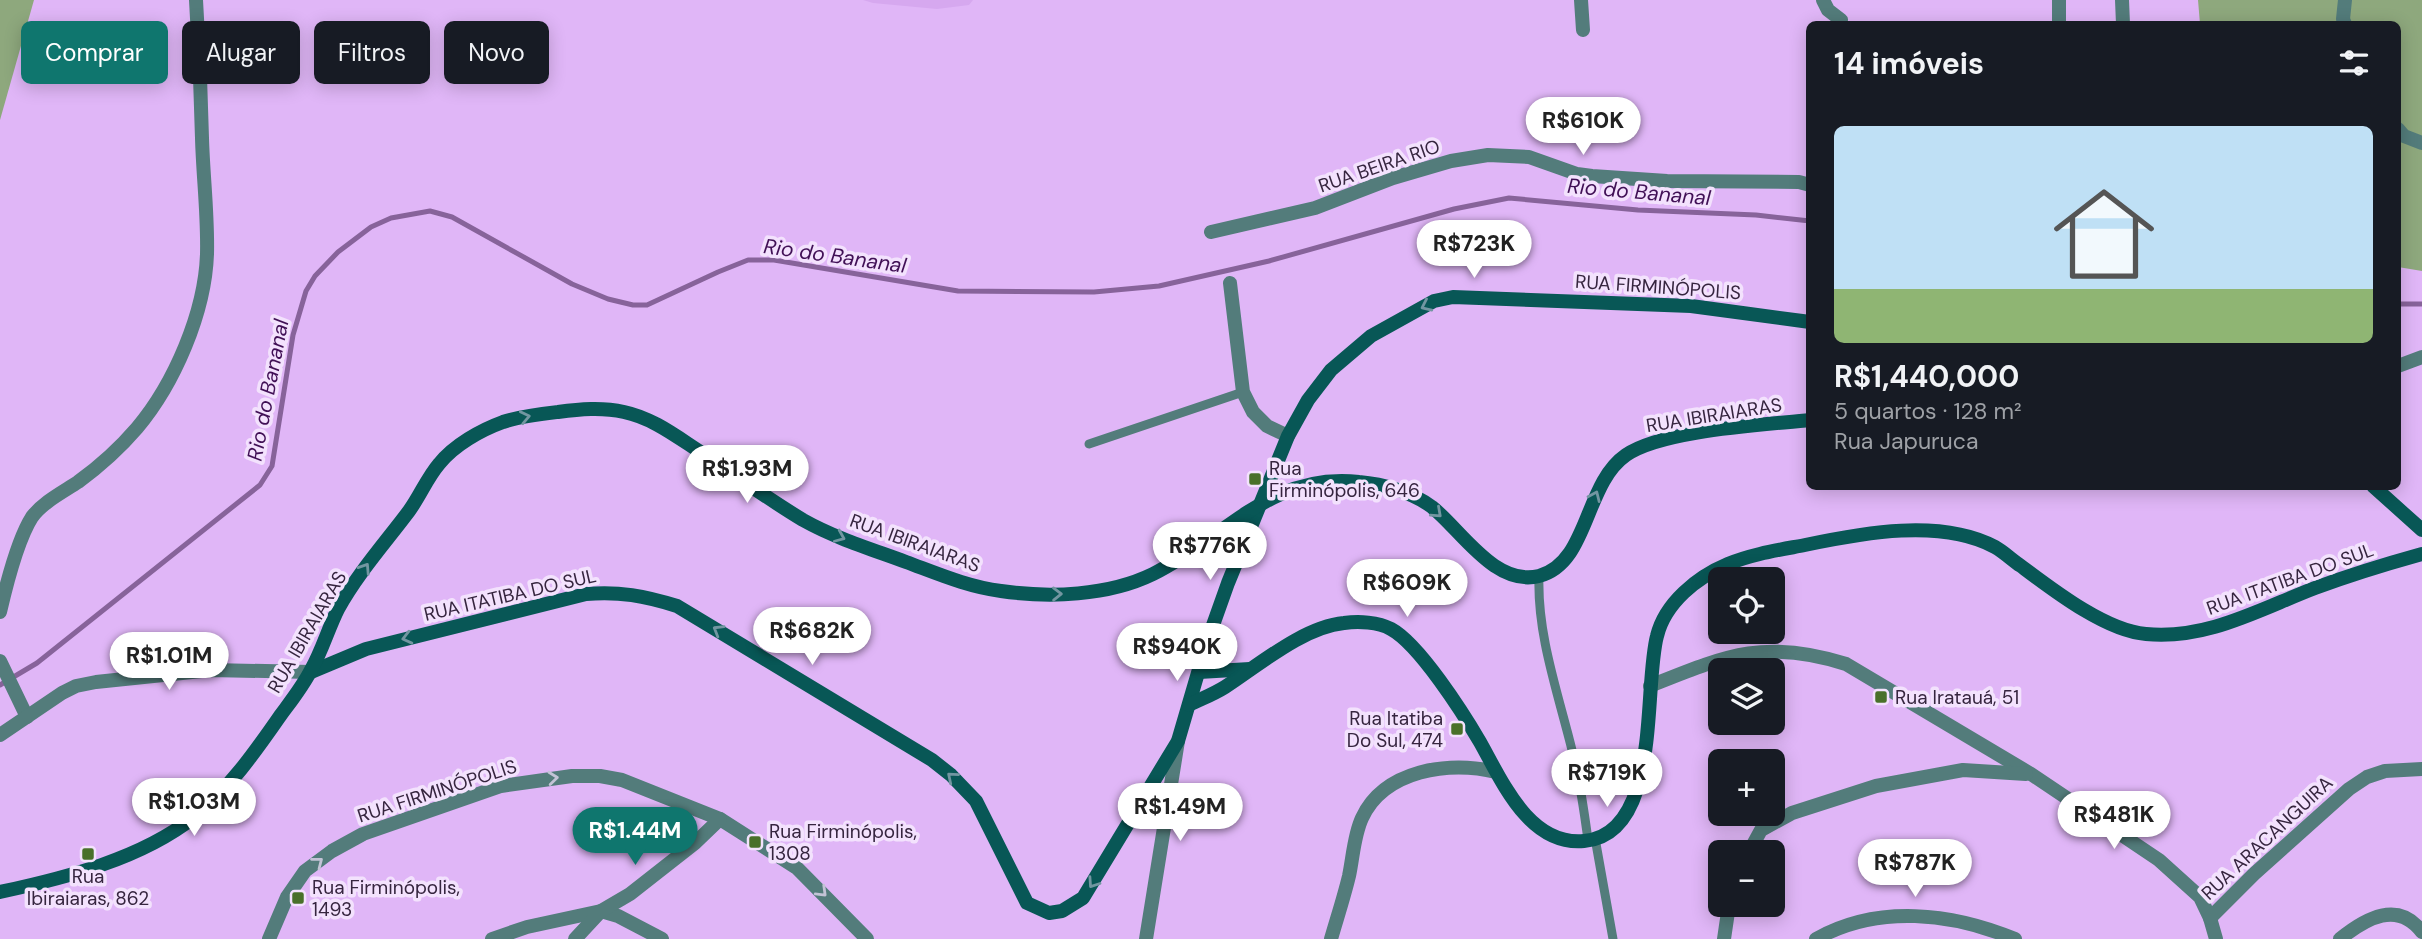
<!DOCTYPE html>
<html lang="pt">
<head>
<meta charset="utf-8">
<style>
	body { margin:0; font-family:"DM Sans",sans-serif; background:#20242c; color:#f1f3f6; height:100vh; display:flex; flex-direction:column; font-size:26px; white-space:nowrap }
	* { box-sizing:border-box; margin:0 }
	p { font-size:23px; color:#9ea1a6 }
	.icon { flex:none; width:38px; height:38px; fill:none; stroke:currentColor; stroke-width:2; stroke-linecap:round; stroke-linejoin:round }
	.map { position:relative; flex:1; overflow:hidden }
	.details { position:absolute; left:1806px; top:21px; width:595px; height:469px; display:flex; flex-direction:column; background:#171b24; border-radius:10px; box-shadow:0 4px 18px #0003 }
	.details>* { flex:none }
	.hud { position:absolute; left:21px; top:21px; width:665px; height:63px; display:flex; gap:14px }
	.controls { position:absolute; left:1708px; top:567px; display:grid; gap:14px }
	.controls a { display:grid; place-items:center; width:77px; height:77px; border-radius:10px; background:#171b24; box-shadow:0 4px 18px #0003; font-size:35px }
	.price { position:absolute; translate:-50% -60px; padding:0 16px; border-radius:24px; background:#fff; color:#222; font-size:23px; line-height:46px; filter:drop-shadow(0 2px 4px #0008) }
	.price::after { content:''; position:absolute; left:50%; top:42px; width:21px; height:16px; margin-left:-10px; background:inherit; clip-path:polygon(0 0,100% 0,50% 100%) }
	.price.selected { background:#0f766e; color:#fff }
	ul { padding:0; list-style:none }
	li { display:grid; align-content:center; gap:14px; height:371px; padding:0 28px }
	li+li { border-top:2px solid #363941 }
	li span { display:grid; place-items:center; height:217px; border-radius:10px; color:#555 }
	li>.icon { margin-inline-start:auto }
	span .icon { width:126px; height:126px; fill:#fffc; stroke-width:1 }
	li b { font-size:30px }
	h2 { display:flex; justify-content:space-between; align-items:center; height:84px; padding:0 28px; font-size:30px }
	.pill { padding:0 24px; border-radius:10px; background:#171b24; box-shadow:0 4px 18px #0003; font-size:24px; line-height:63px }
	.pill.selected { background:#0f766e; color:#fff }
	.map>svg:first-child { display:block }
	.built { fill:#d6a8ef }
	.green { fill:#8ea87d }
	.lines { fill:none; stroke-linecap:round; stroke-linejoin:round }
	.stream { stroke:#87639a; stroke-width:5 }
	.lane { stroke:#537c7b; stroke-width:9 }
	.street { stroke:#537c7b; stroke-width:14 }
	.secondary { stroke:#085756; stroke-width:14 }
	.oneway { stroke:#7296a1 }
	.oneway2 { stroke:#c3c3d6 }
	.poi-dot { fill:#49702a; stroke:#f3e2fd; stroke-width:2.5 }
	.labels { text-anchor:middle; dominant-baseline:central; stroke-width:7; stroke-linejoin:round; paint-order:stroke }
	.street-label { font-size:19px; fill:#36253f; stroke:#f3e2fd }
	.poi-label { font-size:19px; fill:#36253f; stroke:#f3e2fd; text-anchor:start }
	.water-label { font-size:21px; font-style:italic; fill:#411056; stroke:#f3e2fd }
</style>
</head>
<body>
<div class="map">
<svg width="2422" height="939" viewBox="0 0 2422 939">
	<rect width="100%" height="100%" fill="#e0b6f7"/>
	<polygon class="built" points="863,0 973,0 969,5 937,9 873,3"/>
	<g class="green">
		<polygon points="0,0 34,0 0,120"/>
		<polygon points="2198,0 2422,0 2422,271 2398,267 2398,24 2200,24"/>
	</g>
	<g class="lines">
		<g class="stream">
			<polyline points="2398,304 2422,304"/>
			<polyline points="0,685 37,663 260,485 272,466 293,335 306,291 315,276 338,252 371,227 391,218 430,211 452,217 572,284 608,299 633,305 647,305 718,272 748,260 774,260 958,291 1094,292 1159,286 1269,261 1454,209 1509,198 1638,210 1756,215 1810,221"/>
		</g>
		<g class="lane">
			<polyline points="1089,444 1243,392"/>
			<path d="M1539 576C1537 635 1558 693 1572 750 1580 780 1584 810 1588 840"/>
			<polyline points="1595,838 1613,939"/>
		</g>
		<g class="street">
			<polyline points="1581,0 1583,30"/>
			<polyline points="1823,0 1828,10 1841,20"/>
			<polyline points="2059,0 2059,24"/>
			<polyline points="2122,0 2123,24"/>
			<polyline points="2345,0 2343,19 2345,24"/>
			<polyline points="2398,129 2404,136 2422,143"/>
			<polyline points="1211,232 1315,208 1393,178 1451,161 1488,155 1529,157 1577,174 1592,176 1667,181 1799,182 1810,185"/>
			<polyline points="1230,283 1243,392 1253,412 1267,426 1288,436"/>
			<polyline points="2398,366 2422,357"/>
			<path d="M0 612C6 586 18 539 32 517 43 502 63 492 78 482 100 466 119 449 137 428 174 384 205 313 207 254 208 215 203 176 202 138 201 92 199 46 196 0"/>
			<polyline points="0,661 27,717"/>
			<path d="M1650 686C1725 656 1765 638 1846 664L2031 774 2159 860 2200 897 2210 918 2216 939"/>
			<polyline points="0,735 62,693 76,686 96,682 211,670 311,672"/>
			<polyline points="1749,852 1761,830 1792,813 1876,786 1963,770 2026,774"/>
			<polyline points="2210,918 2254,874 2349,789 2367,777 2385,771 2422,769"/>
			<polyline points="269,939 287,897 305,871 332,851 363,834 501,786 572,776 600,776 622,780 720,819 797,868 867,939"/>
			<polyline points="492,939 527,927 601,911 618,916 662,939"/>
			<polyline points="575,939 601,911 630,894 695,843 720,819"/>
			<polyline points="1146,939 1178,741"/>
			<path d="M1331 939C1337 918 1344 897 1349 876 1353 857 1354 835 1362 818 1384 770 1450 760 1496 772"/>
			<polyline points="1724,939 1729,905"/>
			<path d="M1816 939C1878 904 1952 913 2015 939"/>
			<path d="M2340 939C2366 918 2398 900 2422 932"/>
		</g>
		<g class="secondary">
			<polyline points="2373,486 2422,530"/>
			<path d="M311 672 366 649 586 594C619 591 645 596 677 606L932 760 951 775 976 801 1027 903 1049 913 1062 911 1083 898 1178 741 1207 642 1228 583 1288 436 1308 400 1331 370 1371 336 1434 301 1453 297 1691 306 1810 322"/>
			<polyline points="1199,672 1250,669"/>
			<path d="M1189 705C1201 699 1214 694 1225 687 1259 665 1303 627 1344 623 1359 621 1378 622 1391 629 1419 644 1463 713 1480 742 1502 781 1529 846 1584 841 1662 834 1643 688 1657 636 1665 603 1697 577 1728 564 1752 554 1779 550 1805 545 1862 533 1941 518 1995 547 2004 552 2012 560 2021 566 2053 590 2106 631 2146 634 2207 640 2260 609 2315 588 2350 575 2386 564 2422 554"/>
			<path d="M1139 803C1153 798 1162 803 1167 817"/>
			<path d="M0 892C65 878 141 859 194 817 229 789 255 752 280 716 291 701 303 686 311 670 322 651 328 629 338 609 358 573 385 543 409 511 420 496 427 478 439 464 454 445 481 430 503 422 521 416 540 414 558 412 580 409 602 407 624 412 653 418 677 437 702 453 735 475 768 499 803 520 835 538 871 549 906 562 936 573 968 587 1001 591 1049 598 1108 596 1153 574 1226 538 1270 472 1359 482 1383 484 1412 492 1432 507 1461 530 1495 587 1539 576 1589 563 1584 484 1626 455 1662 430 1763 425 1810 420"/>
		</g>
	</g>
	<defs><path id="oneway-chevron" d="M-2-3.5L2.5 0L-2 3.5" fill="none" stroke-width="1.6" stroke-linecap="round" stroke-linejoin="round" transform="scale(1.75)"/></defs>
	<g class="oneway">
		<use href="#oneway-chevron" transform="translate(1426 306) rotate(155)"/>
		<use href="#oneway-chevron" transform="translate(525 417) rotate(-12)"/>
		<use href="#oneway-chevron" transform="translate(1595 496) rotate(-66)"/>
		<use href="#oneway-chevron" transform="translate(1437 513) rotate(42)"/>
		<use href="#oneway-chevron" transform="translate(840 537) rotate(23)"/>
		<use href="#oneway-chevron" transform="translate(365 568) rotate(-57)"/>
		<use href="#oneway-chevron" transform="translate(1057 594) rotate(-1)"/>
		<use href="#oneway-chevron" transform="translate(718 630) rotate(-149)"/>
		<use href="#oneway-chevron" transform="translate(407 638) rotate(166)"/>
		<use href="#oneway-chevron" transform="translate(952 777) rotate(-140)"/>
		<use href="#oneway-chevron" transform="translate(1093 883) rotate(124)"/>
	</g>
	<g class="oneway2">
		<use href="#oneway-chevron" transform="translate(553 778) rotate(-6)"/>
		<use href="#oneway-chevron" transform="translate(318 862) rotate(-38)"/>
		<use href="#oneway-chevron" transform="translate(822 892) rotate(44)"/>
	</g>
	<g class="poi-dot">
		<rect x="1248" y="472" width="14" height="14" rx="3.5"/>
		<rect x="1874" y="690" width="14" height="14" rx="3.5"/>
		<rect x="1450" y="722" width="14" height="14" rx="3.5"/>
		<rect x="748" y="835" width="14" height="14" rx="3.5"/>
		<rect x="81" y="847" width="14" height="14" rx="3.5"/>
		<rect x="291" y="891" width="14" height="14" rx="3.5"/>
	</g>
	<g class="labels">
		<g class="street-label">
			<text transform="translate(1379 166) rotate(-19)">RUA BEIRA RIO</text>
			<text transform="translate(1658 287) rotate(4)">RUA FIRMINÓPOLIS</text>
			<text transform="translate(1714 415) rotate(-9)">RUA IBIRAIARAS</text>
			<text transform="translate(915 543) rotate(20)">RUA IBIRAIARAS</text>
			<text transform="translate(2290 579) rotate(-20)">RUA ITATIBA DO SUL</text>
			<text transform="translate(510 595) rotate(-13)">RUA ITATIBA DO SUL</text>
			<text transform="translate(307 632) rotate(-60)">RUA IBIRAIARAS</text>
			<text transform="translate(437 791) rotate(-18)">RUA FIRMINÓPOLIS</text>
			<text transform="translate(2267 838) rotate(-43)">RUA ARACANGUIRA</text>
		</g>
		<g class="poi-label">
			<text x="1269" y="468">Rua<tspan x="1269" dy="22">Firminópolis, 646</tspan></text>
			<text x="1895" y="697">Rua Iratauá, 51</text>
			<text x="1443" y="718" text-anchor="end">Rua Itatiba<tspan x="1443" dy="22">Do Sul, 474</tspan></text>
			<text x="769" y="831">Rua Firminópolis,<tspan x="769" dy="22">1308</tspan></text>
			<text x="88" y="876" text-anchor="middle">Rua<tspan x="88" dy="22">Ibiraiaras, 862</tspan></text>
			<text x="312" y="887">Rua Firminópolis,<tspan x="312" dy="22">1493</tspan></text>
		</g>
		<g class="water-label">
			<text transform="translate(1639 192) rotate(5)">Rio do Bananal</text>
			<text transform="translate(835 256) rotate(8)">Rio do Bananal</text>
			<text transform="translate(268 390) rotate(-79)">Rio do Bananal</text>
		</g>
	</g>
</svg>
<div class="controls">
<a><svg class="icon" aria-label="locate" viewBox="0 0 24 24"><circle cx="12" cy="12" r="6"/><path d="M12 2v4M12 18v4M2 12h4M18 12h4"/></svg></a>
<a><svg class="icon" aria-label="layers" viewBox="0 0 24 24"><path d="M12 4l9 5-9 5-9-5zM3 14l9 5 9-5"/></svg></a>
<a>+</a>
<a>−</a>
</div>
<b class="price" style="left:1583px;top:157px">R$610K</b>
<b class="price" style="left:1474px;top:280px">R$723K</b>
<b class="price" style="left:747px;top:505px">R$1.93M</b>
<b class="price" style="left:1210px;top:582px">R$776K</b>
<b class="price" style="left:1407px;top:619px">R$609K</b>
<b class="price" style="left:812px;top:667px">R$682K</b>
<b class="price" style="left:1177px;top:683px">R$940K</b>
<b class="price" style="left:169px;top:692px">R$1.01M</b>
<b class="price" style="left:1607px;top:809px">R$719K</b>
<b class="price" style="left:194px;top:838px">R$1.03M</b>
<b class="price" style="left:1180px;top:843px">R$1.49M</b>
<b class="price" style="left:2114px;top:851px">R$481K</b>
<b class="price selected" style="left:635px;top:867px">R$1.44M</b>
<b class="price" style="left:1915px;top:899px">R$787K</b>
<div class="hud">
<a class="pill selected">Comprar</a>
<a class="pill">Alugar</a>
<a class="pill">Filtros</a>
<a class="pill">Novo</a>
</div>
<section class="details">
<h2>14 imóveis<svg class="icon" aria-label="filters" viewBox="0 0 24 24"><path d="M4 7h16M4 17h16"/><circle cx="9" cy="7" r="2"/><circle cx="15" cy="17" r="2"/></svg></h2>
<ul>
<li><span style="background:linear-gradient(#bfe0f5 75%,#8fb573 0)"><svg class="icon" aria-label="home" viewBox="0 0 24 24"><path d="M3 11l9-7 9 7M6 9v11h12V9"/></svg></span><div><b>R$1,440,000</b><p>5 quartos · 128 m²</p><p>Rua Japuruca</p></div></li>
</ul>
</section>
</div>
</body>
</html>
